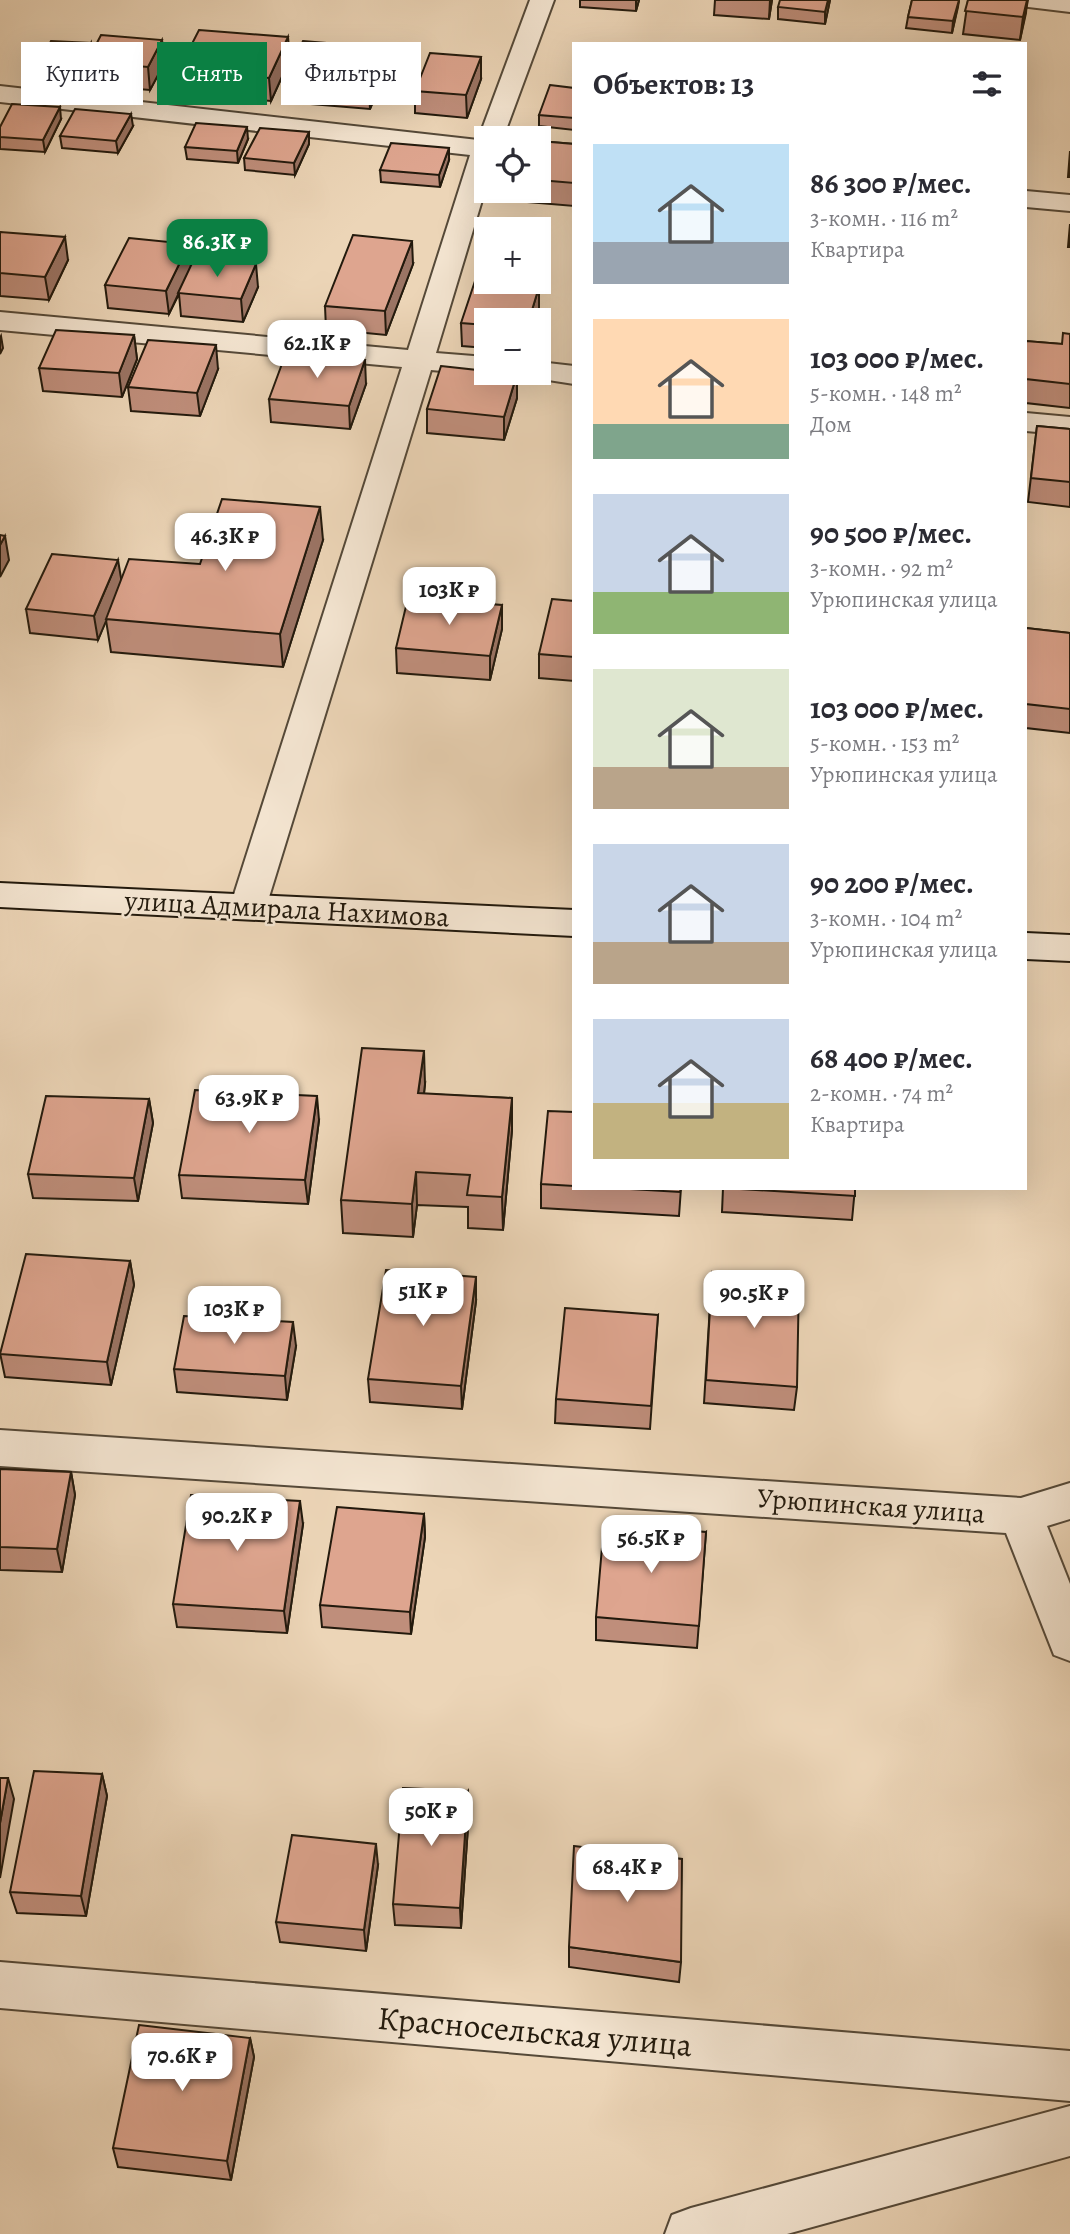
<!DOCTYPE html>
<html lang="ru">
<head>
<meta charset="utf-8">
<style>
	body { margin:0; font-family:Alegreya,serif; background:#f2f2f3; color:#2b2b33; height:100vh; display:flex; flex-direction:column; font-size:26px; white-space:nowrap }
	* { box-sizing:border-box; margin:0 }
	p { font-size:23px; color:#7c7c81 }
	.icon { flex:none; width:38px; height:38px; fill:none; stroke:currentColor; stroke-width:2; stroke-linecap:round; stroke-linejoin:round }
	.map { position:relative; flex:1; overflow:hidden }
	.drawer { position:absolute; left:572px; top:42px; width:455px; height:1148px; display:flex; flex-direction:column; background:#fff; border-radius:0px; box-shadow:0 7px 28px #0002 }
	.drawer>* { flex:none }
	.banner { position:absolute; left:21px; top:42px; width:446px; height:63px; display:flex; gap:14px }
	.tools { position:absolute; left:474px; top:126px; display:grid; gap:14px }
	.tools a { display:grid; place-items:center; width:77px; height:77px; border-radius:0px; background:#fff; box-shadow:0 7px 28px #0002; font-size:35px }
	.price { position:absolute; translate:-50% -60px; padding:0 16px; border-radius:14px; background:#fff; color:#222; font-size:23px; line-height:46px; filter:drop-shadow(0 2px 4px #0008) }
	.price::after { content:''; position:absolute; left:50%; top:42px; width:21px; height:16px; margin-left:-10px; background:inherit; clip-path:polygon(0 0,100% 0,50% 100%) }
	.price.on { background:#0b8043; color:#fff }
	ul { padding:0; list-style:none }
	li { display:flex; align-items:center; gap:21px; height:175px; padding:0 21px }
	li span { display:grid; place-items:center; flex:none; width:196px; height:140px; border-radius:0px; color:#555 }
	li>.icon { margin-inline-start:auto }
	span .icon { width:84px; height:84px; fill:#fffc; stroke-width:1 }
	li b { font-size:30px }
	h2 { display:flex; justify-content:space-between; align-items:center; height:84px; padding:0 21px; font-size:30px }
	.chip { padding:0 24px; border-radius:0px; background:#fff; box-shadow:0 7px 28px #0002; font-size:24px; line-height:63px }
	.chip.on { background:#0b8043; color:#fff }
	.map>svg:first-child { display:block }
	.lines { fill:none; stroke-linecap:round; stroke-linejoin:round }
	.street-casing { stroke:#554938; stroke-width:4 }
	.secondary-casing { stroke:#231a0d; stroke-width:4 }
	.street { fill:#f3e4d0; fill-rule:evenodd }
	.secondary { fill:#f3e4d0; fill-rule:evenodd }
	.wall { fill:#bf8e7b; stroke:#231a0d; stroke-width:2 }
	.shaded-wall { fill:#9b7464; stroke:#231a0d; stroke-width:2 }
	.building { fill:#dea58f; stroke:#231a0d; stroke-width:2 }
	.labels { text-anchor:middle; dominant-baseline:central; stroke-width:5; stroke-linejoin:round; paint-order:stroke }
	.street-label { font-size:28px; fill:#231a0d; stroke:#f3e4d0 }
	.near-street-label { font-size:33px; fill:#231a0d; stroke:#f3e4d0 }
</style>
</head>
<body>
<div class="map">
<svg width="1070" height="2234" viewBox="0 0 1070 2234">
	<rect width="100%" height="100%" fill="#ecd5b7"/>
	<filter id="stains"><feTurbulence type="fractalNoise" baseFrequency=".00286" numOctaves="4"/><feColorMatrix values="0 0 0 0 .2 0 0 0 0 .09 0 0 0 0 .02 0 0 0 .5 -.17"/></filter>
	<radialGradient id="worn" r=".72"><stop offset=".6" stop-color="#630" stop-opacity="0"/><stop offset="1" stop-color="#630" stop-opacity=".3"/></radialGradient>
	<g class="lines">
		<g class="street-casing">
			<g id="street">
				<polygon points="530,0 554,0 503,138 486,138 486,187 436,353 486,357 486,373 494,373 486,375 431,370 266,907 261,916 248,919 235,916 230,907 402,367 0,330 0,312 408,350 470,155 0,102 0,86 478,140"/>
				<polygon points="1008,0 1070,0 1070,12 1011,5"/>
				<polygon points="1026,191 1070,195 1070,211 1026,207"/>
				<polygon points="539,362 574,366 574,384 529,377 526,373 539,373"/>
				<polygon points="1026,413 1070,417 1070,435 1026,431"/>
				<polygon points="0,1430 1021,1498 1070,1483 1070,1519 1047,1526 1070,1584 1070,1661 1054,1655 1006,1533 0,1466"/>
				<polygon points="0,1962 1070,2051 1070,2101 0,2008"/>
				<polygon points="1070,2106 1070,2156 787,2234 665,2234 672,2215 691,2208"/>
			</g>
		</g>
		<g class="secondary-casing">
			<g id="secondary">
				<polygon points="0,883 574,910 574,936 0,907"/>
				<polygon points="1026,933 1070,935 1070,961 1026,959"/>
			</g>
		</g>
		<use href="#street" class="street"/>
		<use href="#secondary" class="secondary"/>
	</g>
	<g class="wall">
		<polygon points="580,0 639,0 636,11 580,7"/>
		<polygon points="715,0 772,0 769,19 714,15"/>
		<polygon points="830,0 825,24 778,19 778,7"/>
		<polygon points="912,0 959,0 952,33 906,28 908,17"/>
		<polygon points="968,0 1028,0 1020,40 963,34"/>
		<polygon points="91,43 92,52 165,62 150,90 89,85 87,66 80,82 40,80 38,68"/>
		<polygon points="385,48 386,70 370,109 287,102 285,80"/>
		<polygon points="290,59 271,101 181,93 178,71"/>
		<polygon points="481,79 467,118 415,113 415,91"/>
		<polygon points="574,88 574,130 539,126 539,115"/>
		<polygon points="61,119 45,152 0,149 0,127"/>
		<polygon points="133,126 118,153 62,148 60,136"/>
		<polygon points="309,132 309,144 295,175 245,170 244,158"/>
		<polygon points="248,139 238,163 187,159 185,147"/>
		<polygon points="539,141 574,144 574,206 516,201 516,191 539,191"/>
		<polygon points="1070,151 1070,177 1068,177"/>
		<polygon points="449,160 440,187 381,182 380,170"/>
		<polygon points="1070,224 1070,247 1068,247"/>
		<polygon points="0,232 68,260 49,300 0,296"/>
		<polygon points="189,244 191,266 258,287 243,322 181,316 179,294 169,314 108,308 105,285"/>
		<polygon points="413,264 386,335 326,329 325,306"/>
		<polygon points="539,310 536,320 486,320 486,348 462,346 461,323"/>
		<polygon points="1070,334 1070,408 1026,403 1026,341 1062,344"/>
		<polygon points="134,335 137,359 122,397 43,391 39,368"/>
		<polygon points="218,369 200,416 131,411 128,387"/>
		<polygon points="517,374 517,398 504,440 427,433 427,409"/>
		<polygon points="366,384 350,429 271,422 269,399"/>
		<polygon points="1037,426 1070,429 1070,507 1028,502"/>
		<polygon points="323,540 283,667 111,652 106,620 98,640 30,633 26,609 121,580"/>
		<polygon points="574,601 574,681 539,678 539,654"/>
		<polygon points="502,605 502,629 490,680 397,673 396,648"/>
		<polygon points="1026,628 1070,633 1070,733 1026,728"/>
		<polygon points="425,1084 424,1094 512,1098 512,1130 503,1230 468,1228 468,1207 417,1205 413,1237 343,1233 341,1200"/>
		<polygon points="149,1099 153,1123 138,1201 33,1198 28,1174"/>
		<polygon points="574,1112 574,1188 681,1188 679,1216 541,1208 541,1184"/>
		<polygon points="319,1120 308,1204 182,1198 179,1175"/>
		<polygon points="723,1188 855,1188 852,1220 722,1212"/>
		<polygon points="130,1261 134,1285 111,1385 5,1377 0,1353"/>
		<polygon points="712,1273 797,1387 794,1410 704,1403"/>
		<polygon points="476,1301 462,1409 370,1402 368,1379"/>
		<polygon points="658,1315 650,1429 555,1423 556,1399"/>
		<polygon points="296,1346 287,1400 177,1392 174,1369"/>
		<polygon points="0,1469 71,1472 75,1495 62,1572 0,1570"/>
		<polygon points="424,1514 425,1537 411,1634 322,1627 320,1605"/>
		<polygon points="303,1524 287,1633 177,1627 173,1604"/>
		<polygon points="706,1532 697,1648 596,1640 596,1617"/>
		<polygon points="102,1774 107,1796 86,1916 17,1913 10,1892"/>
		<polygon points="468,1791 469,1812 461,1928 395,1925 393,1904"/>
		<polygon points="378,1865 366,1951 280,1942 276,1922"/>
		<polygon points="569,1947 681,1962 679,1982 569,1967"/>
		<polygon points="250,2038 254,2057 231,2180 118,2167 113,2148"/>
	</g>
	<g class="shaded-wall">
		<polygon points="636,0 639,0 636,11"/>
		<polygon points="770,0 772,0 769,19"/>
		<polygon points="828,0 830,0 825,24 825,12"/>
		<polygon points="959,0 958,7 952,33 953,21"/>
		<polygon points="1027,0 1026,13 1020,40 1023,17"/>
		<polygon points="288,37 290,59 271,101 269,78"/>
		<polygon points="162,40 165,62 150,90 148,67"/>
		<polygon points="91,43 92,55 87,62 87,66 80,82 78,70"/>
		<polygon points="385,48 386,70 370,109 369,87"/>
		<polygon points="481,57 481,79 467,118 466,95"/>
		<polygon points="60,107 61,119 45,152 43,140"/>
		<polygon points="131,114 133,126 118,153 116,141"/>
		<polygon points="247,127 248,139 238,163 237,151"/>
		<polygon points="309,132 309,144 295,175 294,163"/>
		<polygon points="449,148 449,160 440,187 439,175"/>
		<polygon points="65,237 68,260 49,300 45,277"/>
		<polygon points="412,241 413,264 386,335 385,311"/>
		<polygon points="189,244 191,267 169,314 166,291"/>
		<polygon points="256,264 258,287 243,322 241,299"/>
		<polygon points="539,287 539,310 536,320 529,320"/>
		<polygon points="134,335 137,359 122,397 119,373"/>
		<polygon points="1,336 3,348 0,354 0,338"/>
		<polygon points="216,345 218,369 200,416 197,393"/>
		<polygon points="365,360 366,384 350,429 349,406"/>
		<polygon points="517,374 517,398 504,440 504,417"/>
		<polygon points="320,507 323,540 283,667 280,634"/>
		<polygon points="5,536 9,560 0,577 0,545"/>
		<polygon points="118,560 122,584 98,640 94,616"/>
		<polygon points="502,605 502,629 490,680 490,656"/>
		<polygon points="424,1051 425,1084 420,1126 418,1093"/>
		<polygon points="317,1096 319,1120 308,1204 305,1180"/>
		<polygon points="512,1098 512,1130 503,1230 502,1197"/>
		<polygon points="149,1099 153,1123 138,1201 134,1178"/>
		<polygon points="416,1172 417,1205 413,1237 412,1204"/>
		<polygon points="130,1261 134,1285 111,1385 107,1362"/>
		<polygon points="476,1277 476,1301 462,1409 461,1386"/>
		<polygon points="293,1322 296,1346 287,1400 285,1376"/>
		<polygon points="71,1472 75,1495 62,1572 57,1549"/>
		<polygon points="300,1501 303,1524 287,1633 284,1611"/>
		<polygon points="424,1514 425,1537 411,1634 410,1612"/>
		<polygon points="102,1774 107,1796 86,1916 81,1896"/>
		<polygon points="8,1778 14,1799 0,1878 0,1823"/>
		<polygon points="468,1791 469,1812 461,1928 460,1908"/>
		<polygon points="376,1844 378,1865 366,1951 364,1930"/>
		<polygon points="250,2038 254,2057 231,2180 227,2161"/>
	</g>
	<g class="building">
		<polygon points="780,0 828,0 825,12 778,7"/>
		<polygon points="912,0 959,0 953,21 908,17"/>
		<polygon points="968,0 1027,0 1023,17 965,11"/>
		<polygon points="199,30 288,37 269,78 178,71"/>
		<polygon points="101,35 162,40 148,67 87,62"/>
		<polygon points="51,41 91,43 78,70 38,68"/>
		<polygon points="303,41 385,48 369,87 285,80"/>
		<polygon points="430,53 481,57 466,95 415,91"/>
		<polygon points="550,85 574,88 574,118 539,115"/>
		<polygon points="12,104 60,107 43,140 0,137 0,127"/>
		<polygon points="75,109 131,114 116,141 60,136"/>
		<polygon points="196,123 247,127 237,151 185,147"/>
		<polygon points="260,128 309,132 294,163 244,158"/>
		<polygon points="539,141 574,144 574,183 539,180"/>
		<polygon points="391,143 449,148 439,175 380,170"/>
		<polygon points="0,232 65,237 45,277 0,273"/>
		<polygon points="353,235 412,241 385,311 325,306"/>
		<polygon points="129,238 189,244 166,291 105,285"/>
		<polygon points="194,259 256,264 241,299 178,293"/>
		<polygon points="475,281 539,287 529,320 486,320 486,325 461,323"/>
		<polygon points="56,330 134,335 119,373 39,368"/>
		<polygon points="1063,333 1070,334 1070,384 1026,379 1026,341 1062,344"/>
		<polygon points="148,340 216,345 197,393 128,387"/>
		<polygon points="286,353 365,360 349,406 269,399"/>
		<polygon points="441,366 486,371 486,373 517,374 504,417 427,409"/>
		<polygon points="1037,426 1070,429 1070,482 1031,478"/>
		<polygon points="222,499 320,507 280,634 106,619 129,559 200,564"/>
		<polygon points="0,535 5,536 0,545"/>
		<polygon points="52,554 118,560 94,616 26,609"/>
		<polygon points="408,598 502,605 490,656 396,648"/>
		<polygon points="552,599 574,601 574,657 539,654"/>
		<polygon points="1026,628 1070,633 1070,709 1026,704"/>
		<polygon points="362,1048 424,1051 418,1093 512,1098 502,1197 467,1195 470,1175 416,1172 412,1204 341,1200"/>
		<polygon points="195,1090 317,1096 305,1180 179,1175"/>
		<polygon points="46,1096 149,1099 134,1178 28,1174"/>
		<polygon points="548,1111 574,1112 574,1186 541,1184"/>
		<polygon points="613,1188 681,1188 680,1192"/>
		<polygon points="724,1188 855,1188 855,1196"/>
		<polygon points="26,1254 130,1261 107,1362 0,1354"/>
		<polygon points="386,1270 476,1277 461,1386 368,1379"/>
		<polygon points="712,1273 799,1279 797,1387 706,1380"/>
		<polygon points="565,1308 658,1315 651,1406 556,1399"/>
		<polygon points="184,1316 293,1322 285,1376 174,1369"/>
		<polygon points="0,1469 71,1472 57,1549 0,1547"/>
		<polygon points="191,1495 300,1501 284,1611 173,1604"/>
		<polygon points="337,1507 424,1514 410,1612 320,1605"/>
		<polygon points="604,1524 706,1532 699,1626 596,1617"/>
		<polygon points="34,1771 102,1774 81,1896 10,1892"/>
		<polygon points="0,1778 8,1778 0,1823"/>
		<polygon points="403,1788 468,1791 460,1908 393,1904"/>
		<polygon points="292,1835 376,1844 364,1930 276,1922"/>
		<polygon points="574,1846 682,1859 681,1962 569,1947"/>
		<polygon points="139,2025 250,2038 227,2161 113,2148"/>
	</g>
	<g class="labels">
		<g class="street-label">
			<text transform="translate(287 909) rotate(3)">улица Адмирала Нахимова</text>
			<text transform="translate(871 1506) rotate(4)">Урюпинская улица</text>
		</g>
		<g class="near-street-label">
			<text transform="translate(535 2031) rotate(5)">Красносельская улица</text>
		</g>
	</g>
	<rect width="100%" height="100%" filter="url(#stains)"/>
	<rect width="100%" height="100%" fill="url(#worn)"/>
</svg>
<div class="tools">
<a><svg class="icon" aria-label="locate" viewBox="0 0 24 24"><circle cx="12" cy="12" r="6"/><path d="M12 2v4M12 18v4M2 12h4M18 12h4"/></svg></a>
<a>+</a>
<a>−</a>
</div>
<b class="price on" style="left:217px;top:279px">86.3K ₽</b>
<b class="price" style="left:317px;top:380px">62.1K ₽</b>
<b class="price" style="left:225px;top:573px">46.3K ₽</b>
<b class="price" style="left:449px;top:627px">103K ₽</b>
<b class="price" style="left:249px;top:1135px">63.9K ₽</b>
<b class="price" style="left:423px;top:1328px">51K ₽</b>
<b class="price" style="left:754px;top:1330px">90.5K ₽</b>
<b class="price" style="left:234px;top:1346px">103K ₽</b>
<b class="price" style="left:237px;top:1553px">90.2K ₽</b>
<b class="price" style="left:651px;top:1575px">56.5K ₽</b>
<b class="price" style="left:431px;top:1848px">50K ₽</b>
<b class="price" style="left:627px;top:1904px">68.4K ₽</b>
<b class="price" style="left:182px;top:2093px">70.6K ₽</b>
<div class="banner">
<a class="chip">Купить</a>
<a class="chip on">Снять</a>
<a class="chip">Фильтры</a>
</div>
<section class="drawer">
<h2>Объектов: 13<svg class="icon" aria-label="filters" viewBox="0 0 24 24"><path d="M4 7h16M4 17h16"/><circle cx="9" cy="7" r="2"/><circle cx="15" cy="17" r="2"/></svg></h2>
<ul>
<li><span style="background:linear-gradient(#bfe0f5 70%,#9aa5b1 0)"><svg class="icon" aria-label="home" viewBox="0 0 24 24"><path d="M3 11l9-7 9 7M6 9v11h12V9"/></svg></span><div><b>86 300 ₽/мес.</b><p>3-комн. · 116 m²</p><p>Квартира</p></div></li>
<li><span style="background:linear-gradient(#ffd9b3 75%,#7fa58c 0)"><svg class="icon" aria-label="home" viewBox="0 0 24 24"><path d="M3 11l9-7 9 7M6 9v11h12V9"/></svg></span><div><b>103 000 ₽/мес.</b><p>5-комн. · 148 m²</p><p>Дом</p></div></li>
<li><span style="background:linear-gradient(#c9d6e8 70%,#8fb573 0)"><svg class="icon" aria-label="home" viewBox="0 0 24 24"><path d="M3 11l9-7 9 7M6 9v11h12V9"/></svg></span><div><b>90 500 ₽/мес.</b><p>3-комн. · 92 m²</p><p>Урюпинская улица</p></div></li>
<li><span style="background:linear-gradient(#dfe7d0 70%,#b9a48a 0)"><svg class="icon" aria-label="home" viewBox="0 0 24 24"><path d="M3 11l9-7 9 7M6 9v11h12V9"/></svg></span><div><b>103 000 ₽/мес.</b><p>5-комн. · 153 m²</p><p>Урюпинская улица</p></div></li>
<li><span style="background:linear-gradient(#c9d6e8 70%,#b9a48a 0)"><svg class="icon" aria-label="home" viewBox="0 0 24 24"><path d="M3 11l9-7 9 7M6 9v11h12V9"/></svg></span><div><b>90 200 ₽/мес.</b><p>3-комн. · 104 m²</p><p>Урюпинская улица</p></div></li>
<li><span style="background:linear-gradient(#c9d6e8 60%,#c2b280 0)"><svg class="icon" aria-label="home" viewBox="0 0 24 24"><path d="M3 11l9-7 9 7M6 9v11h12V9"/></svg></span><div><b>68 400 ₽/мес.</b><p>2-комн. · 74 m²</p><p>Квартира</p></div></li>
</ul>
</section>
</div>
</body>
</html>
